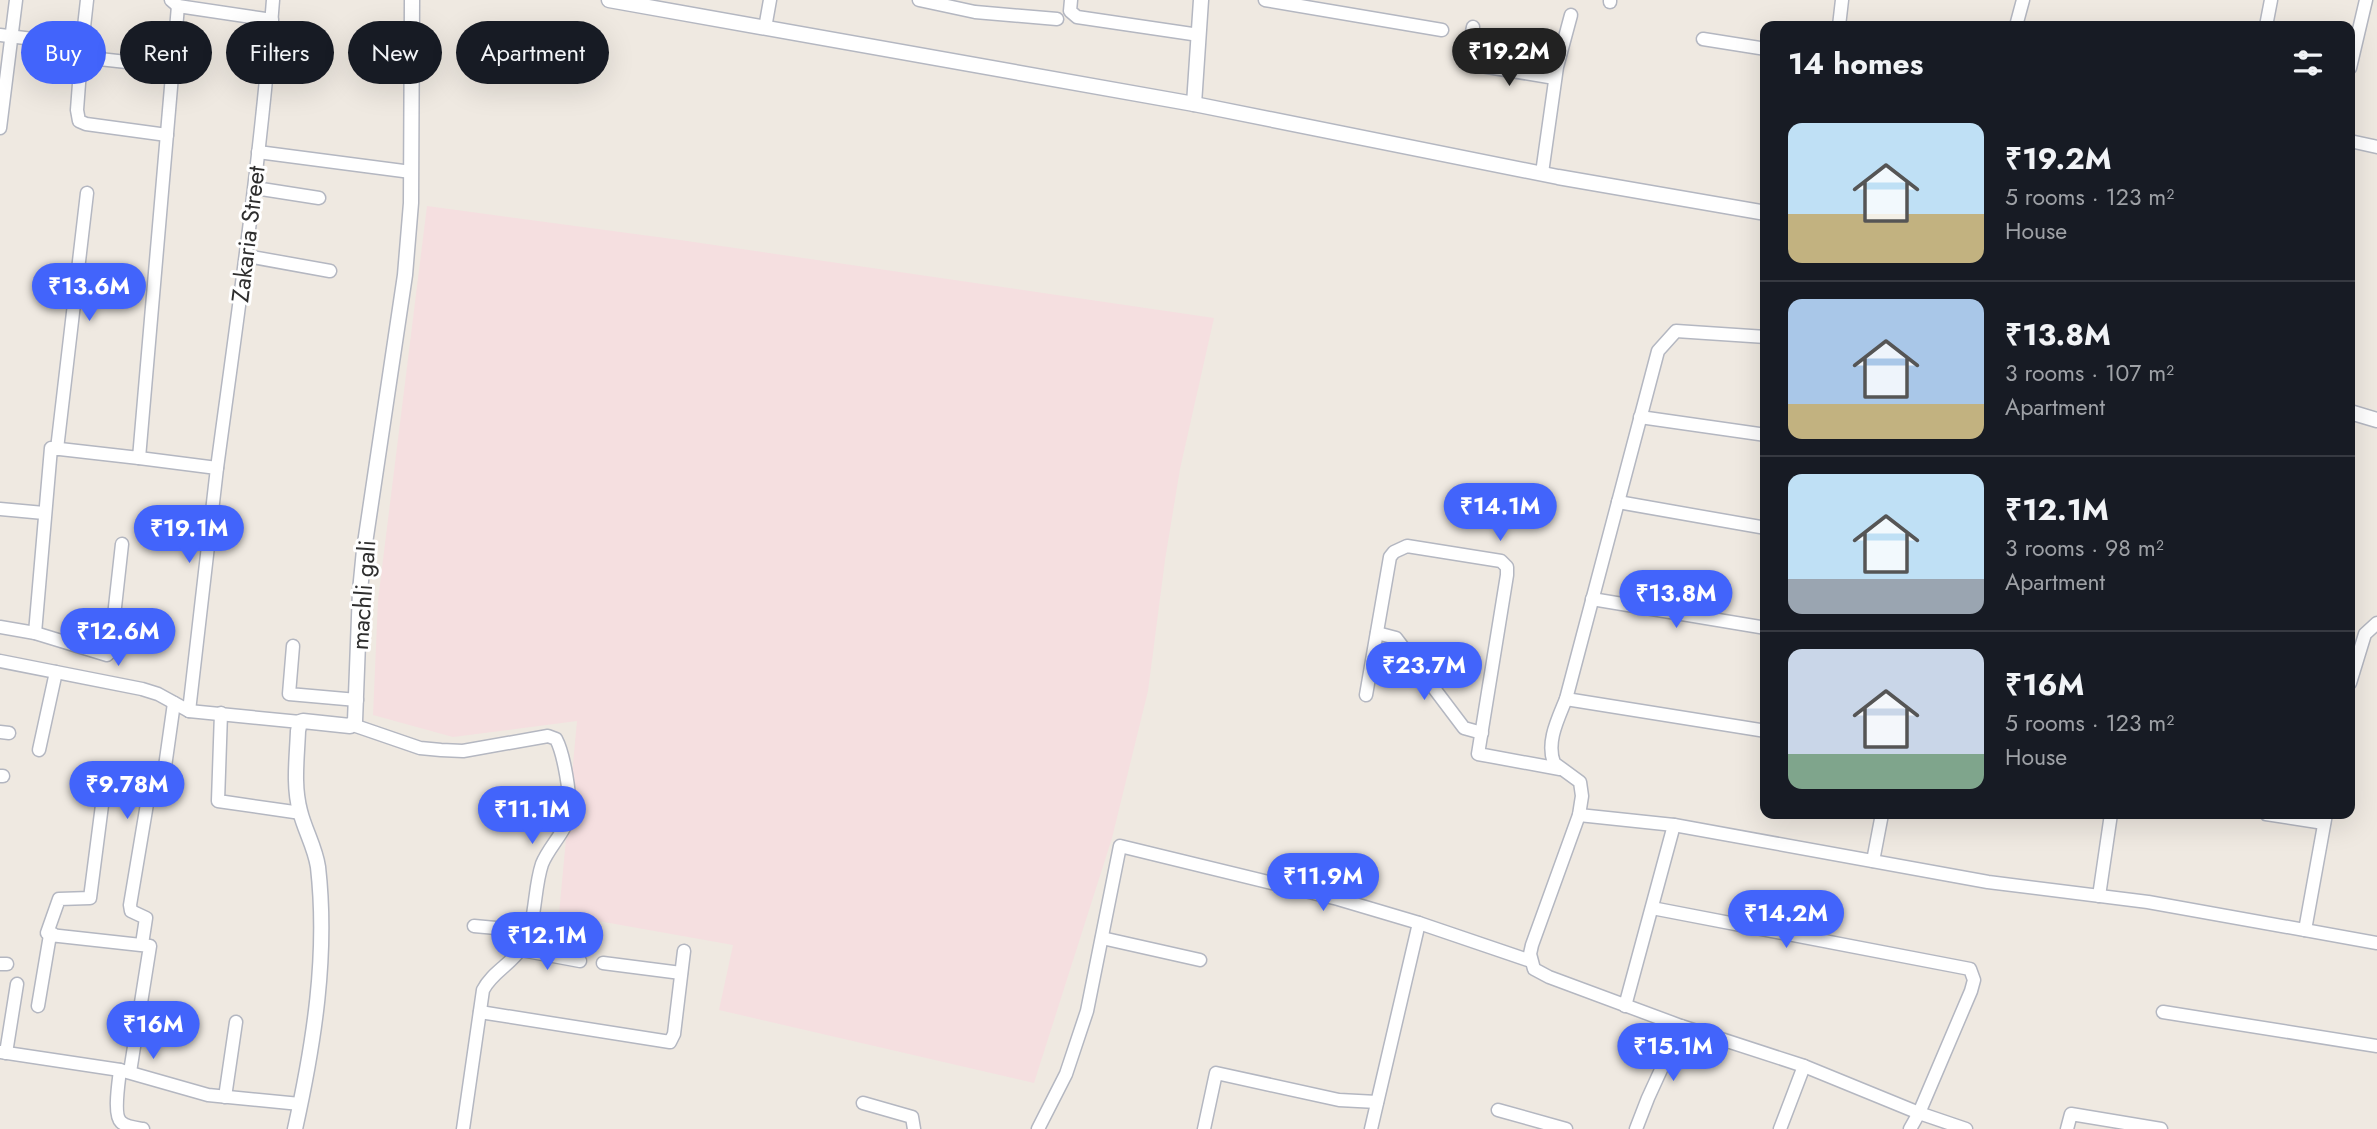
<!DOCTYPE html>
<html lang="en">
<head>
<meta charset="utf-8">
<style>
	body { margin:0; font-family:Jost,sans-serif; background:#20242c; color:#f1f3f6; height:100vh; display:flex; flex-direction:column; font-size:26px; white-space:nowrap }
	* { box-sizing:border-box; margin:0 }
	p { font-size:23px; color:#9ea1a6 }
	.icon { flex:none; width:38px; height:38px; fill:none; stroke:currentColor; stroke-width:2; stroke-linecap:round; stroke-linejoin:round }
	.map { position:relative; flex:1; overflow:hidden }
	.panel { position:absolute; left:1760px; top:21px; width:595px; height:798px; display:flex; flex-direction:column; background:#171b24; border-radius:14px; box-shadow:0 7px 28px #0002 }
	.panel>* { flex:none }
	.top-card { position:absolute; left:21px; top:21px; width:665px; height:63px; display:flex; gap:14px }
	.price { position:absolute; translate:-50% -60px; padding:0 16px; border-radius:24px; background:#4264fb; color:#fff; font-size:23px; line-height:46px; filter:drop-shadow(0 2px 4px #0008) }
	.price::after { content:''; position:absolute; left:50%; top:42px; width:21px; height:16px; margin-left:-10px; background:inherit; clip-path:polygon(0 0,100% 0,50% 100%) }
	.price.current { background:#222; color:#fff }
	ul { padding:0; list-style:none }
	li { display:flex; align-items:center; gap:21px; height:175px; padding:0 28px }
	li+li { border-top:2px solid #363941 }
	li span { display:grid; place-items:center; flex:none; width:196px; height:140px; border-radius:14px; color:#555 }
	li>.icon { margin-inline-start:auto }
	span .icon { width:84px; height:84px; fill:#fffc; stroke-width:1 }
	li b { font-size:30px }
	h2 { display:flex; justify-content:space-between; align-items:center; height:84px; padding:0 28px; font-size:30px }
	.pill { padding:0 24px; border-radius:32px; background:#171b24; box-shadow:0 7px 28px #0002; font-size:24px; line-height:63px }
	.pill.current { background:#4264fb; color:#fff }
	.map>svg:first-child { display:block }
	.medical { fill:#f5dfe0 }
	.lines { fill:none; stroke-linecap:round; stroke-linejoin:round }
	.minor-casing { stroke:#b4b7c1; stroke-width:15 }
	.tertiary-casing { stroke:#b4b7c1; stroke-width:17 }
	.minor { stroke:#fff; stroke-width:12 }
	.tertiary { stroke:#fff; stroke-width:14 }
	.labels { text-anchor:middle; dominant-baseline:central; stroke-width:6; stroke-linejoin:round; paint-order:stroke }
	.street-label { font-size:24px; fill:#2e2e2e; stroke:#fff }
</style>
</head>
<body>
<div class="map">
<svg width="2377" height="1129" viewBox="0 0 2377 1129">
	<rect width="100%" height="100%" fill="#efe9e1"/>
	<polygon class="medical" points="427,206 680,240 1214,318 1180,469 1165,560 1148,691 1112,838 1034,1083 719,1010 733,945 559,914 577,721 453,737 373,715 378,600"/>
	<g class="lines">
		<g class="minor-casing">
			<g id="minor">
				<polyline points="171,0 178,6 272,20"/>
				<polyline points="919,0 975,12 1057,19"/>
				<polyline points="1071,0 1070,11 1077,17 1199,35"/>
				<polyline points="1265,0 1442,30"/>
				<polyline points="1610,2 1610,0"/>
				<polyline points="1839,26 1842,0"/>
				<polyline points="2016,26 2023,0"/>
				<polyline points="2266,26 2271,0"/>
				<polyline points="1473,27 1467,57 1469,64 1555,78"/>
				<polyline points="765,28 770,0"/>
				<polyline points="0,35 82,45 81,57 172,67"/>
				<polyline points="1703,39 1766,49"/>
				<polyline points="82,45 87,0"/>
				<polyline points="81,57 77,110 79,121 86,124 167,135"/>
				<polyline points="2350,68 2366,0"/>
				<polyline points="0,128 16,0"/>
				<polyline points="2350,141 2377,147"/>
				<polyline points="258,152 411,172"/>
				<polyline points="1542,173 1557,67 1571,15"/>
				<polyline points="255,188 319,198"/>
				<polyline points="247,256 330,271"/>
				<path d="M1766 337 1676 331 1658 351 1566 699C1558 719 1546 742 1554 763L1580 782 1582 796 1579 815 1532 945 1530 954 1534 969 1549 977 1681 1026 1804 1066 1919 1113 1966 1129"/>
				<polyline points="1640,417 1766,435"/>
				<polyline points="57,449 87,193"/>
				<polyline points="139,458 217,468 189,711"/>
				<path d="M217 468C238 312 261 157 273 0"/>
				<polyline points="1618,502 1766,528"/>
				<polyline points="0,509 44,513"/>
				<polyline points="1592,599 1766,628"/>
				<polyline points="0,627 35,633 107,655 110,652 122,544"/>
				<polyline points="35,633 51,448 139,458 178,6"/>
				<polyline points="1377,633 1396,638 1464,728 1482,733"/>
				<polyline points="293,646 289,694 357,700"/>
				<polyline points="0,661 142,689 158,694 189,711 300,722"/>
				<polyline points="2350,683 2365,634 2377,623"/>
				<polyline points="1366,695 1390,557 1394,552 1407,546 1501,561 1507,567 1507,575 1478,754 1560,769"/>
				<polyline points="1566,699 1766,731"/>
				<polyline points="221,713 218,801 301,813"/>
				<path d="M353 725 420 748 441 750 463 751 548 736 556 739C564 754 571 796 569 813 567 831 549 846 542 864 533 891 537 923 522 947 512 964 492 972 483 990L463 1129"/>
				<polyline points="0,732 9,733"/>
				<polyline points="39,750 56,672"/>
				<polyline points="0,776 3,776"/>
				<polyline points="2266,814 2324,823"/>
				<polyline points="1579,815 1674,825 1988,882 2148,902 2377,943"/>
				<polyline points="1873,861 1882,814"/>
				<polyline points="2099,896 2111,814"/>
				<polyline points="1652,908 1970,969 1974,980 1971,991 1919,1113 1910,1129"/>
				<polyline points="474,926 530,931"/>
				<polyline points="2305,930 2326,814"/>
				<polyline points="53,934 47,933 59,899 90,898 105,782"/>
				<polyline points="1102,938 1200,960"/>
				<polyline points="142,944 146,918 131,911 130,905 148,798 161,795 174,703"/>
				<polyline points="521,950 580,961"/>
				<polyline points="603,963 681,973"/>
				<polyline points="0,964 7,964"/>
				<polyline points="38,1006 50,935 150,946 130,1072"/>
				<polyline points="1625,1006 1674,825"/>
				<polyline points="480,1012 670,1042 674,1034 684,951"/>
				<polyline points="2163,1012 2377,1046"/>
				<polyline points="0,1052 120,1070 208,1095 300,1104"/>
				<polyline points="6,1053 17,984"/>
				<path d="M120 1070C119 1080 113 1115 121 1122 126 1127 137 1128 143 1129"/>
				<polyline points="225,1097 236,1022"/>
				<polyline points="863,1103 912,1117 914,1129"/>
				<polyline points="1498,1110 1566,1129"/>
				<polyline points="1038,1129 1066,1074 1087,1011 1120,846 1338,899 1419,923 1531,961"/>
				<polyline points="1204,1129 1216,1073 1339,1100 1377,1102"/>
				<polyline points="1371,1129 1419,923"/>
				<polyline points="1636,1129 1648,1098 1681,1026"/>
				<polyline points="1780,1129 1804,1066"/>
				<polyline points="2067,1129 2071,1114 2161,1129"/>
			</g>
		</g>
		<g class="tertiary-casing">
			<g id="tertiary">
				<polyline points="609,0 1194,104 1558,177 1766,213"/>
				<polyline points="1194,104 1201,0"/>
				<polyline points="2350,412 2377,420"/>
				<path d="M295 1129C314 1043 328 955 318 867 315 847 305 831 300 811 293 785 297 758 298 731L300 722 303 721 350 726 355 721 360 591 364 550 405 275 411 203 412 0"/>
			</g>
		</g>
		<use href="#minor" class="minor"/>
		<use href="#tertiary" class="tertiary"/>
	</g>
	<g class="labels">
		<g class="street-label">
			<text transform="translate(248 234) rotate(-83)">Zakaria Street</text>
			<text transform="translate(363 595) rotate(-86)">machli gali</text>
		</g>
	</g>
</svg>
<b class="price current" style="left:1509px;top:88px">₹19.2M</b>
<b class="price" style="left:89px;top:323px">₹13.6M</b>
<b class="price" style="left:1500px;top:543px">₹14.1M</b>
<b class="price" style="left:189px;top:565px">₹19.1M</b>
<b class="price" style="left:1676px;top:630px">₹13.8M</b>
<b class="price" style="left:118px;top:668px">₹12.6M</b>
<b class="price" style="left:1424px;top:702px">₹23.7M</b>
<b class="price" style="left:127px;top:821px">₹9.78M</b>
<b class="price" style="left:532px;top:846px">₹11.1M</b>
<b class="price" style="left:1323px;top:913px">₹11.9M</b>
<b class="price" style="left:1786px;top:950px">₹14.2M</b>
<b class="price" style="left:547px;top:972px">₹12.1M</b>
<b class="price" style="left:153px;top:1061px">₹16M</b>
<b class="price" style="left:1673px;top:1083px">₹15.1M</b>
<div class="top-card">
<a class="pill current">Buy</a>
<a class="pill">Rent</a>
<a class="pill">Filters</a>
<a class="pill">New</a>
<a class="pill">Apartment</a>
</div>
<section class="panel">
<h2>14 homes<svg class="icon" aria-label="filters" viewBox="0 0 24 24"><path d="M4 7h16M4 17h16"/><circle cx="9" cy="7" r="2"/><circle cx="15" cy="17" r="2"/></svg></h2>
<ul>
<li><span style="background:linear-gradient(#bfe0f5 65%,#c2b280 0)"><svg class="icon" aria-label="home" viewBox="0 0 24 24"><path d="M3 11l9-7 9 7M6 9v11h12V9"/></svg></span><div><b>₹19.2M</b><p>5 rooms · 123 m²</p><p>House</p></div></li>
<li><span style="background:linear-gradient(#a9c7e8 75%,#c2b280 0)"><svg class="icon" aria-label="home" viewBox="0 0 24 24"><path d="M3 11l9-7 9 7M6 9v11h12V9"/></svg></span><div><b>₹13.8M</b><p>3 rooms · 107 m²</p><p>Apartment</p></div></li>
<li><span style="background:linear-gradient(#bfe0f5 75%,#9aa5b1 0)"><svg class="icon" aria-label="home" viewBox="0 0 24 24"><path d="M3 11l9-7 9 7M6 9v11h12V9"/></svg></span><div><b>₹12.1M</b><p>3 rooms · 98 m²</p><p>Apartment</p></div></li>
<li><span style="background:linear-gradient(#c9d6e8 75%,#7fa58c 0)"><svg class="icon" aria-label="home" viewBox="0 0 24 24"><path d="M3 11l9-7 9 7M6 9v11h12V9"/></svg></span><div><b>₹16M</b><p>5 rooms · 123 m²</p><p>House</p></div></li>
</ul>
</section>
</div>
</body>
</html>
